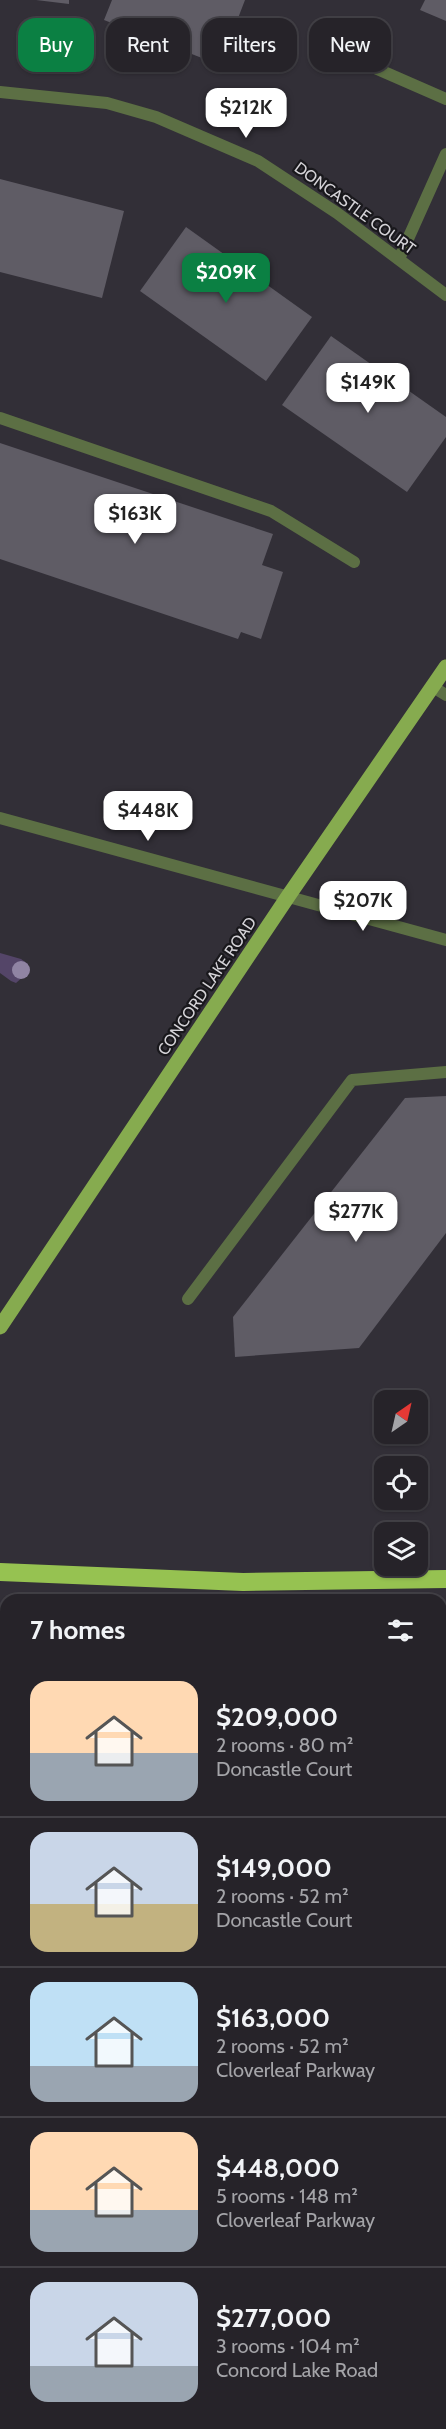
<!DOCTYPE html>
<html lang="en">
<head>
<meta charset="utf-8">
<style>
	body { margin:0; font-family:Cabin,sans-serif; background:#322f35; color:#f1f3f6; height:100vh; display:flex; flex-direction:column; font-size:22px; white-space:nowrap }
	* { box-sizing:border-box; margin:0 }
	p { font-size:20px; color:#a4a4a8 }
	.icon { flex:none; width:33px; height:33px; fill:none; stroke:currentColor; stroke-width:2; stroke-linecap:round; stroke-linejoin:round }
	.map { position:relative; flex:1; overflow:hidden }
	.details { position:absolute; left:0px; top:1594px; width:447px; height:836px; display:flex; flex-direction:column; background:#262329; border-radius:18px 18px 0 0; box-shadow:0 2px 4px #0004,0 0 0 2px #424046 }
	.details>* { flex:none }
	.hud { position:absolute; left:18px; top:18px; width:411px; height:54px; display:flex; gap:12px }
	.needle { width:39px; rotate:34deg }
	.buttons { position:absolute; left:374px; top:1390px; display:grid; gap:12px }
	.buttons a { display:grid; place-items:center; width:54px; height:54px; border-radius:12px; background:#262329; box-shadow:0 2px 4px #0004,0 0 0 2px #424046; font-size:30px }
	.price { position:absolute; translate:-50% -51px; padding:0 14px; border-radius:12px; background:#fff; color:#222; font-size:20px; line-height:39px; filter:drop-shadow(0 2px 3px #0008) }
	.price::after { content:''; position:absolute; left:50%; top:36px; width:18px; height:14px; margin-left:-9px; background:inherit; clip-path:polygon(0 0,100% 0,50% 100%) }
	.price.selected { background:#0b8043; color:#fff }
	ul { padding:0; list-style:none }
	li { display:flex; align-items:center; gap:18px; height:150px; padding:0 30px }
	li+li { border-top:2px solid #424046 }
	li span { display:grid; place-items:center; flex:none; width:168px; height:120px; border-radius:18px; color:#555 }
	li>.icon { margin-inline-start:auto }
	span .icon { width:72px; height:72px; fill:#fffc; stroke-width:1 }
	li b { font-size:26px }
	h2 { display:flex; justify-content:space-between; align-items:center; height:72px; padding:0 30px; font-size:26px }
	.pill { padding:0 21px; border-radius:18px; background:#262329; box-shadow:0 2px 4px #0004,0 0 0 2px #424046; font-size:21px; line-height:54px }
	.pill.selected { background:#0b8043; color:#fff }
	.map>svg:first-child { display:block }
	.green { fill:#544568 }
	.building { fill:#5f5c65 }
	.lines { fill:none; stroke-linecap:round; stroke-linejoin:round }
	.service { stroke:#5c6f44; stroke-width:12 }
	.minor { stroke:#5c6f44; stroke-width:12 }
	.primary { stroke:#86ab4f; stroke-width:15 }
	.motorway { stroke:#96c251; stroke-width:18 }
	.tree { fill:#9084a3 }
	.labels { text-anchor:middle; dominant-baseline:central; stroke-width:4.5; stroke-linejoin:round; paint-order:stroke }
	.street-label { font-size:16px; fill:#d4d2d7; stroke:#19181c }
</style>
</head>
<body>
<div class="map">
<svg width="446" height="2429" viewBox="0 0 446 2429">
	<rect width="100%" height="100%" fill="#322f37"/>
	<polygon class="green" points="0,953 21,959 28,964 24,976 16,983 11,981 0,973"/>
	<g class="building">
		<polygon points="36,0 69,0 69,4"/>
		<polygon points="112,0 245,0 220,65 104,20"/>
		<polygon points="425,0 446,0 446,21 420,10"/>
		<polygon points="0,179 124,211 102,298 0,272"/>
		<polygon points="186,227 312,317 266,381 140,291"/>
		<polygon points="331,336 446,417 446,437 407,492 282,405"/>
		<polygon points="0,443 273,534 262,565 283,572 261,639 241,632 238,639 0,559"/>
		<polygon points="446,1096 446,1233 359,1348 235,1357 233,1317 405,1098"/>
		<rect x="0" y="2007" width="6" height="326"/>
		<rect x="441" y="2094" width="5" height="218"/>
	</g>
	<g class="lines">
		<g class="service">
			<polyline points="375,68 446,99"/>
			<polyline points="399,259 446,154"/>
			<polyline points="0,418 271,511 354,562"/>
			<polyline points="433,687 446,695"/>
			<polyline points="188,1299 352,1080 446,1072"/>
			<polyline points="0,1956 6,1956"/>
			<polyline points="441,2052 446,2052"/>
			<polyline points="441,2351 446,2351"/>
			<polyline points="0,2365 6,2365"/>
		</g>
		<g class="minor">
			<polyline points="0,92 107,103 156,117 258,161 337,213 446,295"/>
			<polyline points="0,818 446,940"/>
		</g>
		<polyline class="primary" points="0,1327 289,895 446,667"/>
		<g class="motorway">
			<polyline points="0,1572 243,1582 446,1579"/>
			<polyline points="0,1690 6,1690"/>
			<polyline points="441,1701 446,1700"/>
		</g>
	</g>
	<circle class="tree" cx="21" cy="970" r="9"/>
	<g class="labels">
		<g class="street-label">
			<text transform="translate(355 208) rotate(36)">DONCASTLE COURT</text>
			<text transform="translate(207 986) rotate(-56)">CONCORD LAKE ROAD</text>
		</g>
	</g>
</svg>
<div class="buttons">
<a><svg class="needle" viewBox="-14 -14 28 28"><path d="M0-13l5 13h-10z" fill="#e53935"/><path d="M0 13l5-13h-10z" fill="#a4a4a8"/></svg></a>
<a><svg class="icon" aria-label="locate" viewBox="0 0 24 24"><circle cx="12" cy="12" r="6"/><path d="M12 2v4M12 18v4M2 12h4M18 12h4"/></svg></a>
<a><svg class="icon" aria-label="layers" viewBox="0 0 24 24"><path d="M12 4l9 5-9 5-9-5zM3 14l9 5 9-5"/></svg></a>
</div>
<b class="price" style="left:246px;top:139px">$212K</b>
<b class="price selected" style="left:226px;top:304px">$209K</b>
<b class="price" style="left:368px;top:414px">$149K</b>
<b class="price" style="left:135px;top:545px">$163K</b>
<b class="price" style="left:148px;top:842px">$448K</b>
<b class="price" style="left:363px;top:932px">$207K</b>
<b class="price" style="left:356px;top:1243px">$277K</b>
<div class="hud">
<a class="pill selected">Buy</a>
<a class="pill">Rent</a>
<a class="pill">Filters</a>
<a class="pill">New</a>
</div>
<section class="details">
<h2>7 homes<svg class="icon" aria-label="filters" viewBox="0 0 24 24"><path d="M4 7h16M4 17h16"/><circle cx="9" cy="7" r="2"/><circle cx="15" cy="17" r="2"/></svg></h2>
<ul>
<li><span style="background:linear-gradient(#ffd9b3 60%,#9aa5b1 0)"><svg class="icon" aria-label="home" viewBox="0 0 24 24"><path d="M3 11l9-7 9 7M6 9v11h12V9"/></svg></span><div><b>$209,000</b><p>2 rooms · 80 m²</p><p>Doncastle Court</p></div></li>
<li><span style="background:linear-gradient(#c9d6e8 60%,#c2b280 0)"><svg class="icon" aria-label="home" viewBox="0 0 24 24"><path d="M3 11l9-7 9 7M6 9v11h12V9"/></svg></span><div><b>$149,000</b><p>2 rooms · 52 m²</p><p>Doncastle Court</p></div></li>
<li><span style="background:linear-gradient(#bfe0f5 70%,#9aa5b1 0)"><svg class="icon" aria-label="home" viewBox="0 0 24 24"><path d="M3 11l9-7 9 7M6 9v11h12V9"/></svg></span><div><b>$163,000</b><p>2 rooms · 52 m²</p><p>Cloverleaf Parkway</p></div></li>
<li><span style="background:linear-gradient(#ffd9b3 65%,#9aa5b1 0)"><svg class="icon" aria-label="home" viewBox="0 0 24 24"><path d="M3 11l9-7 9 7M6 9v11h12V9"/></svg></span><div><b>$448,000</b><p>5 rooms · 148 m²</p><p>Cloverleaf Parkway</p></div></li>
<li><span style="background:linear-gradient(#c9d6e8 70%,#9aa5b1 0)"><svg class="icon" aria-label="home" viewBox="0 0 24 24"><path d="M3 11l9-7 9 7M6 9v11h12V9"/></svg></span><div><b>$277,000</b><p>3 rooms · 104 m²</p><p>Concord Lake Road</p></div></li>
</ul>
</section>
</div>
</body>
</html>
